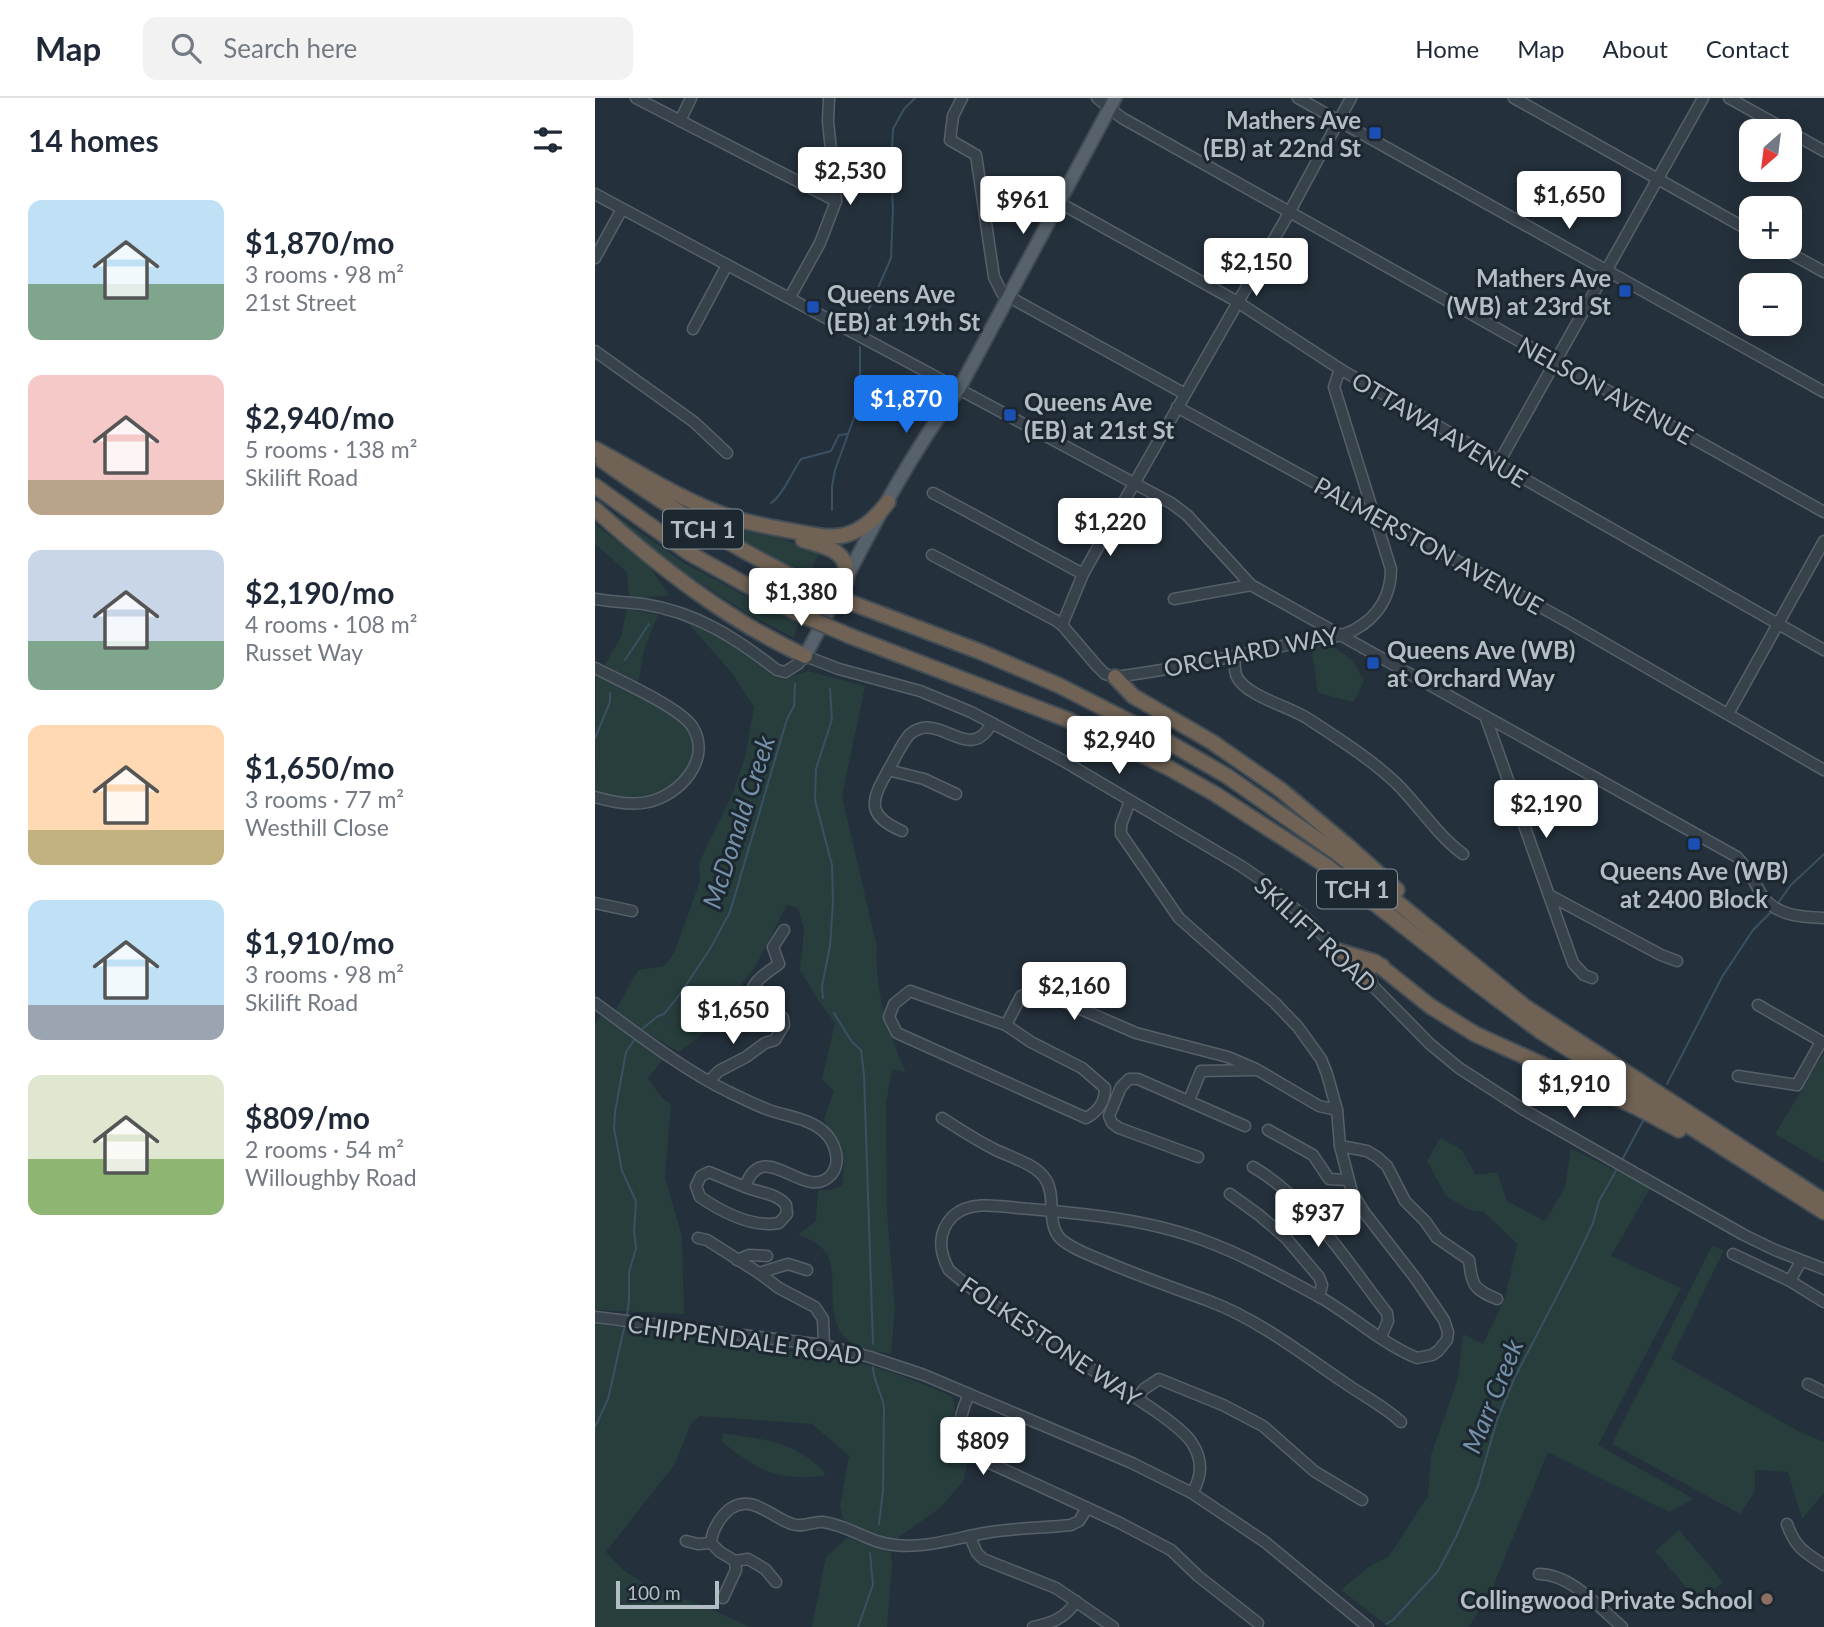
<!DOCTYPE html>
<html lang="en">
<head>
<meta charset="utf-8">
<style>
	body { margin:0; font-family:Lato,sans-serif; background:#f2f2f3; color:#1f2937; height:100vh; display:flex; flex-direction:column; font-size:26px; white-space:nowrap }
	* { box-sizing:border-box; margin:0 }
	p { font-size:23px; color:#747a83 }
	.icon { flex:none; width:38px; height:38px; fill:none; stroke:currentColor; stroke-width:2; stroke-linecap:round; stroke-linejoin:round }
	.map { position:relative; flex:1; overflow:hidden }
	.drawer { display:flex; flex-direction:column; background:#fff; width:595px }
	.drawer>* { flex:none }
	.needle { width:46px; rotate:208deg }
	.controls { position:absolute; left:1144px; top:21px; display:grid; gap:14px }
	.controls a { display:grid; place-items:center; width:63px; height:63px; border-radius:14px; background:#fff; box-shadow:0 4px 18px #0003; font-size:35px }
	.scale { position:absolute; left:21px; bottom:18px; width:103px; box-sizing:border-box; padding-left:7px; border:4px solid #b3bdc6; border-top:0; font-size:19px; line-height:24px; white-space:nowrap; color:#b3bdc6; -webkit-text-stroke:5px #1d2730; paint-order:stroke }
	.price { position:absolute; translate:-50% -60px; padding:0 16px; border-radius:7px; background:#fff; color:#222; font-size:23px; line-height:46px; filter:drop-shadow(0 2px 4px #0008) }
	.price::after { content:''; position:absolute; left:50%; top:42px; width:21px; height:16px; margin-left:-10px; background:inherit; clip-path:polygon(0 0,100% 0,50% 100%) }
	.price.on { background:#1a73e8; color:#fff }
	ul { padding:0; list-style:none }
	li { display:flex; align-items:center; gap:21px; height:175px; padding:0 28px }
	li span { display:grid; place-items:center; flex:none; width:196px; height:140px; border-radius:14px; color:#555 }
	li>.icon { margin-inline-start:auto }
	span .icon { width:84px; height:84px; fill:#fffc; stroke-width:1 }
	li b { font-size:30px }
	h2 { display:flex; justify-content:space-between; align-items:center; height:84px; padding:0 28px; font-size:30px }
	header { display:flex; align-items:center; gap:42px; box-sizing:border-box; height:98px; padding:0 35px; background:#fff; border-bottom:2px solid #e0e1e3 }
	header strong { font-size:33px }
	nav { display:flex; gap:38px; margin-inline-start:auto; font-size:24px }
	.search { width:490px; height:63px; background:#f2f2f3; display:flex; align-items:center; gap:18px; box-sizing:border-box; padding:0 24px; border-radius:14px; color:#747a83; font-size:26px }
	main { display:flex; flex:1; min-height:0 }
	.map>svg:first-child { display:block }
	.green { fill:#273e3d }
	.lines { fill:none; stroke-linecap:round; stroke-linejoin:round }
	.stream { stroke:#3a5063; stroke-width:2 }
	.minor-casing { stroke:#566069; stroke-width:13 }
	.major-casing { stroke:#414b54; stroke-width:16 }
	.highway-casing { stroke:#434d56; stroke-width:18 }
	.minor { stroke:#38424b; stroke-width:10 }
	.major { stroke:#56616b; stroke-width:12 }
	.highway { stroke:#706355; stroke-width:14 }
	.highway-bridge-casing { stroke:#434d56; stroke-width:18; stroke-linecap:butt }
	.highway-bridge { stroke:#706355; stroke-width:14 }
	.transit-dot { fill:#1a4fb4; stroke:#1d2730; stroke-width:2.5 }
	.education-dot { fill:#8d6e63; stroke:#1d2730; stroke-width:2.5 }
	.labels { text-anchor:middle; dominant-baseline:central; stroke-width:6; stroke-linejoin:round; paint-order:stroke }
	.shield { fill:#1d2730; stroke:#869099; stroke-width:2 }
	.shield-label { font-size:23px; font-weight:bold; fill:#b3bdc6 }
	.poi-label { font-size:24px; font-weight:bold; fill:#b3bdc6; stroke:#1d2730; text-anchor:end }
	.street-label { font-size:24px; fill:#b3bdc6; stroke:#1d2730 }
	.water-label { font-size:26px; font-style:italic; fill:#7591a9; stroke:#1d2730 }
</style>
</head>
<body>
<header>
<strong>Map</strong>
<div class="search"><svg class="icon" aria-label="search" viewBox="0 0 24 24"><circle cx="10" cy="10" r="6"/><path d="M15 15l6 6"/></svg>Search here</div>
<nav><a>Home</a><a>Map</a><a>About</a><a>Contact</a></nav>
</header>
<main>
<section class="drawer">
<h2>14 homes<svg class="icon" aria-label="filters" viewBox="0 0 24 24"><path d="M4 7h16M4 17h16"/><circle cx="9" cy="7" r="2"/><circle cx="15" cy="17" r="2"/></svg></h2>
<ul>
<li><span style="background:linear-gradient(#bfe0f5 60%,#7fa58c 0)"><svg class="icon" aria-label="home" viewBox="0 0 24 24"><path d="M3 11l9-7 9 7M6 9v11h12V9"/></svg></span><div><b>$1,870/mo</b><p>3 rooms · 98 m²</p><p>21st Street</p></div></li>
<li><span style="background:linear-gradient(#f6c9c9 75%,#b9a48a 0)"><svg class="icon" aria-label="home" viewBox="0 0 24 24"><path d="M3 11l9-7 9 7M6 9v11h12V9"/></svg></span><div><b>$2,940/mo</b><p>5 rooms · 138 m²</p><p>Skilift Road</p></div></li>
<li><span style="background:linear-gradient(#c9d6e8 65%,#7fa58c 0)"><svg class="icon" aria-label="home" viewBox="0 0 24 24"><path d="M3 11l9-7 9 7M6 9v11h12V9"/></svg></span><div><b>$2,190/mo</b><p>4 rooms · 108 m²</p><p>Russet Way</p></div></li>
<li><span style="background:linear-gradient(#ffd9b3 75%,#c2b280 0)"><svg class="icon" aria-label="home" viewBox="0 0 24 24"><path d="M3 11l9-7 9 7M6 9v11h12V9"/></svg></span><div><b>$1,650/mo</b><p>3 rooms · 77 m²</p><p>Westhill Close</p></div></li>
<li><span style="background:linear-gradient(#bfe0f5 75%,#9aa5b1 0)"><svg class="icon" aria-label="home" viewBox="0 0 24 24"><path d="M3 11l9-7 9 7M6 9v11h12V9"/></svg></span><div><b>$1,910/mo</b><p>3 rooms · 98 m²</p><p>Skilift Road</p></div></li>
<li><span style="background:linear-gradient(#dfe7d0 60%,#8fb573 0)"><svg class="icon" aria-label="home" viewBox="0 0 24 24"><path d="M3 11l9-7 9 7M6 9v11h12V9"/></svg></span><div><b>$809/mo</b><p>2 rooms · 54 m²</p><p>Willoughby Road</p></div></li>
</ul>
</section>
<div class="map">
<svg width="1229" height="1529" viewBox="0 0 1229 1529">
	<rect width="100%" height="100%" fill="#24303b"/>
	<g class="green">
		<polygon points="53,390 225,455 218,466 218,480 150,449"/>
		<polygon points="15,413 89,465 203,526 199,540 153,516 72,463"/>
		<polygon points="0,426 53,467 75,498 34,500 32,474 0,446"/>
		<polygon points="32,511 63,517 49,552 43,587 9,568 26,539"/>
		<path d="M91 523 114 530 177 574 191 580 213 573 270 588 247 698 282 849C279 892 294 936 311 975L297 971 291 1005 292 1113 300 1212 296 1256C287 1254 277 1254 268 1251 217 1232 252 1173 227 1150 221 1144 211 1140 203 1136L221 1123 223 1092H236L247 1088 249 1063 229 1021 239 993 227 981 240 925 224 903 205 872 209 832 203 810 192 807 160 869 146 887 151 902 84 954 19 915 43 872 69 868 79 855 105 783 104 765 138 694 150 660 159 609 136 574Z"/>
		<polygon points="735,546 757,562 769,582 759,604 723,595 716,549"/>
		<path d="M1 577C21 588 78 614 90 629 113 658 81 690 54 698 36 703 17 698 0 693Z"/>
		<polygon points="7,916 70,959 53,980 67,1000 76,1006 70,1080 87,1138 89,1216 0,1212 0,926"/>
		<polygon points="1229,955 1229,1065 1180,1036"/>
		<polygon points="845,1040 867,1052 881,1077 902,1074 912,1103 950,1123 970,1089 976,1051 1056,1089 1016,1158 1086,1190 1003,1347 1099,1401 1074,1414 953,1354 897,1491 874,1529 794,1529 746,1492 772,1470 794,1458 833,1398 836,1357 863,1280 868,1236 888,1246 910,1200 922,1146 889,1114 874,1112 851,1098 832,1063"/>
		<polygon points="1117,1148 1129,1152 1076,1261 1203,1333 1229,1344 1229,1395 1207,1421 1193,1374 1160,1372 1160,1394 1145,1416 1017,1346"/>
		<path d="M0 1226 86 1236 231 1259C274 1264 309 1278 349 1295L357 1299C362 1309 358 1317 359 1328 360 1341 365 1350 373 1361L369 1382 346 1409 300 1442 278 1438 249 1426 245 1408 254 1358 217 1326 104 1318 95 1328 80 1366 11 1454 29 1473 63 1493 110 1508 155 1529H0Z"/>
		<path d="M128 1335C170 1342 200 1342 230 1375L229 1378C179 1382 166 1374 127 1344Z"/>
		<polygon points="1084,1432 1128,1484 1104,1504 1060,1453"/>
		<polygon points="252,1440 296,1454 297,1467 292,1529 217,1529 231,1459"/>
	</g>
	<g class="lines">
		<g class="stream">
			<polyline points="268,233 270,220 296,160 298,110 296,72 298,31 309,11 320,0"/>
			<path d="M176 405C188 397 197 374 206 361L236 353 244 337 253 336"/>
			<polyline points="237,412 237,388 240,372 265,303 265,249"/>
			<polyline points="30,562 54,526"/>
			<polyline points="0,640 15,604 15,595"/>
			<polyline points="1183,805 1196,787 1229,756"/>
			<polyline points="228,900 227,888 235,848 238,804 237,767 220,702 221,671 237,621 235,591"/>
			<polyline points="239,915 257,944 266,952 269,977 278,1246"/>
			<polyline points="48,930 63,918 69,916 85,896 115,851 135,814 192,621 199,608 200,586"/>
			<polyline points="1072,986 1127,879 1158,832 1176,814"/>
			<polyline points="1027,1062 1049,1021"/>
			<polyline points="32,1217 34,1202 34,1174 41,1150 39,1133 41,1103 27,1073 19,1030 20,1014 31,954 40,941"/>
			<path d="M278 1269C278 1285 288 1295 289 1311L288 1393 284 1426"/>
			<polyline points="0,1329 13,1301 30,1226"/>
			<polyline points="791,1526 798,1522 843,1473 861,1439 883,1388 902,1322 919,1281 979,1165 998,1125 1004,1103 1022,1071"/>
			<polyline points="263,1529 278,1487 275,1455"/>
		</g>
		<g class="minor-casing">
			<g id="minor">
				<polyline points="41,0 241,103"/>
				<polyline points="367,0 358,18 355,42 381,57 399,179 407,195 590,296"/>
				<polyline points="502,0 527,20 1229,414"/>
				<polyline points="703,0 1229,294"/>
				<polyline points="919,0 1157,134"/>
				<polyline points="1134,0 1193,33"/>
				<polyline points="85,23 96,0"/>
				<polyline points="1195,34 1229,53"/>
				<path d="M0 96 576 405 592 417 656 487 1142 759C1155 772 1158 783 1167 797 1180 818 1207 819 1229 820"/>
				<polyline points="465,105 641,203 745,271 895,358 903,366 1229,552"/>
				<polyline points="1184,149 1229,174"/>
				<polyline points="0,160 27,111"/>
				<polyline points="195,199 225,145 241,103 233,23 234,0"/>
				<polyline points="98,231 132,167"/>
				<polyline points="0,253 99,324 132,355"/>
				<polyline points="582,309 973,524 1229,672"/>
				<polyline points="903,366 1108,0"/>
				<polyline points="338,395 488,476"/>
				<path d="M337 457 460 522 467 527 502 568 510 576 520 579C581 571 641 558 701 545 719 541 742 541 759 532 783 519 796 498 796 471L739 289 745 271"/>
				<path d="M0 501C16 504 32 504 48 506 101 514 141 540 182 572L190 574 203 566 210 558 244 571 325 593 376 614 465 661 646 768 668 783 715 824 835 946 864 970 929 1012 1149 1137 1180 1152 1229 1171"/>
				<polyline points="579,501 656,487"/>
				<polyline points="467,527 488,476 512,433 694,115 756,0"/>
				<path d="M639 558C640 564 639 574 642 579 652 599 697 609 715 622 745 642 776 661 802 686 825 709 842 737 868 756"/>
				<path d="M0 570C23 582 84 609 97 628 118 661 85 697 53 704 36 708 17 704 0 699"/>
				<polyline points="1133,616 1229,443"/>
				<polyline points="891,620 978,865 989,877 997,880"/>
				<polyline points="293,672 329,681 361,696"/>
				<path d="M535 703 526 727V736L584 820 680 905 703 929 726 961 732 976 742 1012 745 1048 757 1094 769 1114 821 1181 849 1222 853 1234 852 1242 843 1253 837 1257 822 1260C787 1246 757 1217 723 1198 687 1179 651 1158 613 1144 557 1122 494 1116 435 1111 411 1110 378 1100 358 1118 342 1134 344 1154 354 1172 405 1216 465 1250 521 1287 541 1300 585 1327 597 1345 608 1362 607 1379 597 1395"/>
				<path d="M307 733C270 717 276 702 294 671 300 660 306 647 314 637 345 610 373 669 397 625"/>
				<polyline points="954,797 1066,857 1082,863"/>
				<polyline points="0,805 37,813"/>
				<path d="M315 893 411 927 436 944 487 970 510 990C510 1004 504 1013 491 1020L302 935 294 919 299 906Z"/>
				<path d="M0 905C43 936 87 971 134 994 147 1000 160 1007 174 1012 191 1018 215 1021 228 1033 240 1043 247 1064 236 1077 210 1106 168 1036 150 1089 164 1095 182 1095 191 1107L192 1116 184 1125C156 1130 127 1114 105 1099L101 1088 106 1078 114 1074 150 1089"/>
				<polyline points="1163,907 1229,945"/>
				<polyline points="411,927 426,898 439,894 451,896 541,935 633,959 661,971 724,1008 742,1012"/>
				<polyline points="1143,978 1202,987 1226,944"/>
				<path d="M114 983 124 973 151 959 170 945 180 942 189 927 188 920 182 915 169 916C143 892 164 880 184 866L178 849 189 832"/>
				<polyline points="594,1002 606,973 660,972"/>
				<path d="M347 1020C363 1030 379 1041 397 1050 413 1059 441 1065 451 1082 462 1100 450 1127 467 1142 479 1152 495 1157 509 1163 544 1178 579 1190 614 1203 664 1222 706 1255 750 1285 770 1299 789 1308 806 1324"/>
				<polyline points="673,1032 718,1057 734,1081 752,1082"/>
				<path d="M745 1048 772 1053 782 1059 792 1068 810 1103 830 1123 842 1140 874 1162C877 1187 878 1191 902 1201"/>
				<polyline points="603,1059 524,1030 517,1025 514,1018 526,989 534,981 543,981 650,1028"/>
				<path d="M658 1069C715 1102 752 1164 792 1215L793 1223 786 1239"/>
				<polyline points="635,1096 664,1117 691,1140 724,1179 727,1187 724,1199"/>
				<polyline points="103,1140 112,1142 164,1175 184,1190 220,1209 228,1221 229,1247"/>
				<polyline points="1138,1156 1195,1183 1229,1204"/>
				<polyline points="142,1162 154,1157 172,1158"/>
				<polyline points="164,1175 193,1166 212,1172"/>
				<polyline points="1195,1183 1206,1163"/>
				<polyline points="0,1219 229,1247 275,1259 329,1277 537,1365 597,1395 670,1444 773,1529"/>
				<polyline points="1213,1286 1229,1294"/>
				<path d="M374 1296C361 1327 360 1337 386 1361L525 1425 576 1452 603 1478 663 1525"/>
				<polyline points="542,1300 549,1291 564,1281 628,1307 668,1328 719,1373 767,1402"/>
				<path d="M1192 1426C1200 1449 1209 1454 1229 1467"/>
				<polyline points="375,1439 382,1455 388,1461 461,1490 518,1529"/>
				<polyline points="91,1443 103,1446 116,1445"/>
				<path d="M944 1476C976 1476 1005 1510 1027 1529"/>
				<path d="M181 1484 170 1471 153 1461 140 1463 125 1454 116 1445C117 1430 131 1407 148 1406 164 1404 181 1421 197 1426 208 1430 218 1423 228 1424 253 1427 274 1445 300 1447 329 1451 361 1440 390 1435 418 1430 448 1430 476 1427L484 1423 492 1410"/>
				<polyline points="128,1500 141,1472 140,1463"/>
				<path d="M438 1529C457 1525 471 1520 481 1503"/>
			</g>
		</g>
		<g class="major-casing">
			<path id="major" d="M210 558C259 468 302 373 364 291L520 0"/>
		</g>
		<g class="highway-casing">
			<g id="highway">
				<path d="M0 351C44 374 87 403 135 419 157 426 180 430 203 434 220 437 240 442 256 435 272 429 283 417 293 404"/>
				<path d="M8 363C77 412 147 455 223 491"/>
				<polyline points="0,388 94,455 200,514"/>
				<path d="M0 411C63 468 132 522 210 558"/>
				<path d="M208 442C231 449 256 452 251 483"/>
				<polyline points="262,507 386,554 463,587 561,637 632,678 742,755 929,908 1229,1103"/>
				<polyline points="255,538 476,623 574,670 620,696 733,769 881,885 945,933 1229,1114"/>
				<polyline points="520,579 538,598 617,644 686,692 754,749 802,792"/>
				<polyline points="743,853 780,864 835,908 880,936 1041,1009 1084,1032"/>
				<polyline points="775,886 772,877 774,870 780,866 787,868"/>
			</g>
		</g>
		<use href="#minor" class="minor"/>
		<use href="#major" class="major"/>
		<use href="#highway" class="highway"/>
		<g class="highway-bridge-casing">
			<g id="highway-bridge">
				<polyline points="223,491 262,507"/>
				<polyline points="200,514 255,538"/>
			</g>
		</g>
		<use href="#highway-bridge" class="highway-bridge"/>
	</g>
	<g class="transit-dot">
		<rect x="773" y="28" width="14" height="14" rx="3.5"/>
		<rect x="1023" y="186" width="14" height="14" rx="3.5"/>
		<rect x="211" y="202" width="14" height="14" rx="3.5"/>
		<rect x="408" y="310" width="14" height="14" rx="3.5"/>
		<rect x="771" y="558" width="14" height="14" rx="3.5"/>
		<rect x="1092" y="739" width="14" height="14" rx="3.5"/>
	</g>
	<circle class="education-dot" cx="1172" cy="1501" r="7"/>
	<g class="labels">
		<g class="shield">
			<rect x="68" y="411.5" width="80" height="39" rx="5"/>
			<rect x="722" y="771.5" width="80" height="39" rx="5"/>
		</g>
		<g class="shield-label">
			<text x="108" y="431">TCH 1</text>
			<text x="762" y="791">TCH 1</text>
		</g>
		<g class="poi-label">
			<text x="766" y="21">Mathers Ave<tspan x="766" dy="28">(EB) at 22nd St</tspan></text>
			<text x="1016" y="179">Mathers Ave<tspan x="1016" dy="28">(WB) at 23rd St</tspan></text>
			<text x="232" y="195" text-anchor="start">Queens Ave<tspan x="232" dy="28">(EB) at 19th St</tspan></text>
			<text x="429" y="303" text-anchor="start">Queens Ave<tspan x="429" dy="28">(EB) at 21st St</tspan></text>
			<text x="792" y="551" text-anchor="start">Queens Ave (WB)<tspan x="792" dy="28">at Orchard Way</tspan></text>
			<text x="1099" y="772" text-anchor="middle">Queens Ave (WB)<tspan x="1099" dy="28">at 2400 Block</tspan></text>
			<text x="1158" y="1501">Collingwood Private School</text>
		</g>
		<g class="street-label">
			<text transform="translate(1011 292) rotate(29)">NELSON AVENUE</text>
			<text transform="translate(845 331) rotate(31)">OTTAWA AVENUE</text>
			<text transform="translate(834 447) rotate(29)">PALMERSTON AVENUE</text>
			<text transform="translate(656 553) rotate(-11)">ORCHARD WAY</text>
			<text transform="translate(721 836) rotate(43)">SKILIFT ROAD</text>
			<text transform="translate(150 1241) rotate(8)">CHIPPENDALE ROAD</text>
			<text transform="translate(456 1243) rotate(34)">FOLKESTONE WAY</text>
		</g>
		<g class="water-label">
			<text transform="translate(143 724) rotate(-72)">McDonald Creek</text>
			<text transform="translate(897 1298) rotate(-68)">Marr Creek</text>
		</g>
	</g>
</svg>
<div class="controls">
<a><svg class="needle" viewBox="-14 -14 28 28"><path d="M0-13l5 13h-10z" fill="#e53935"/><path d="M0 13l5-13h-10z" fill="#747a83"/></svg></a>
<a>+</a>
<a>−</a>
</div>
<div class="scale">100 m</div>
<b class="price" style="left:255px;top:109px">$2,530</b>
<b class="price" style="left:974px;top:133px">$1,650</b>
<b class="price" style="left:428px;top:138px">$961</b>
<b class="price" style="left:661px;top:200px">$2,150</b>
<b class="price on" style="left:311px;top:337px">$1,870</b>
<b class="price" style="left:515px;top:460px">$1,220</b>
<b class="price" style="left:206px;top:530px">$1,380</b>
<b class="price" style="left:524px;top:678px">$2,940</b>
<b class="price" style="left:951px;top:742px">$2,190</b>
<b class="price" style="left:479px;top:924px">$2,160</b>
<b class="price" style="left:138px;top:948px">$1,650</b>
<b class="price" style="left:979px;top:1022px">$1,910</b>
<b class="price" style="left:723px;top:1151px">$937</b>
<b class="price" style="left:388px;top:1379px">$809</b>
</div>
</main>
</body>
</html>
